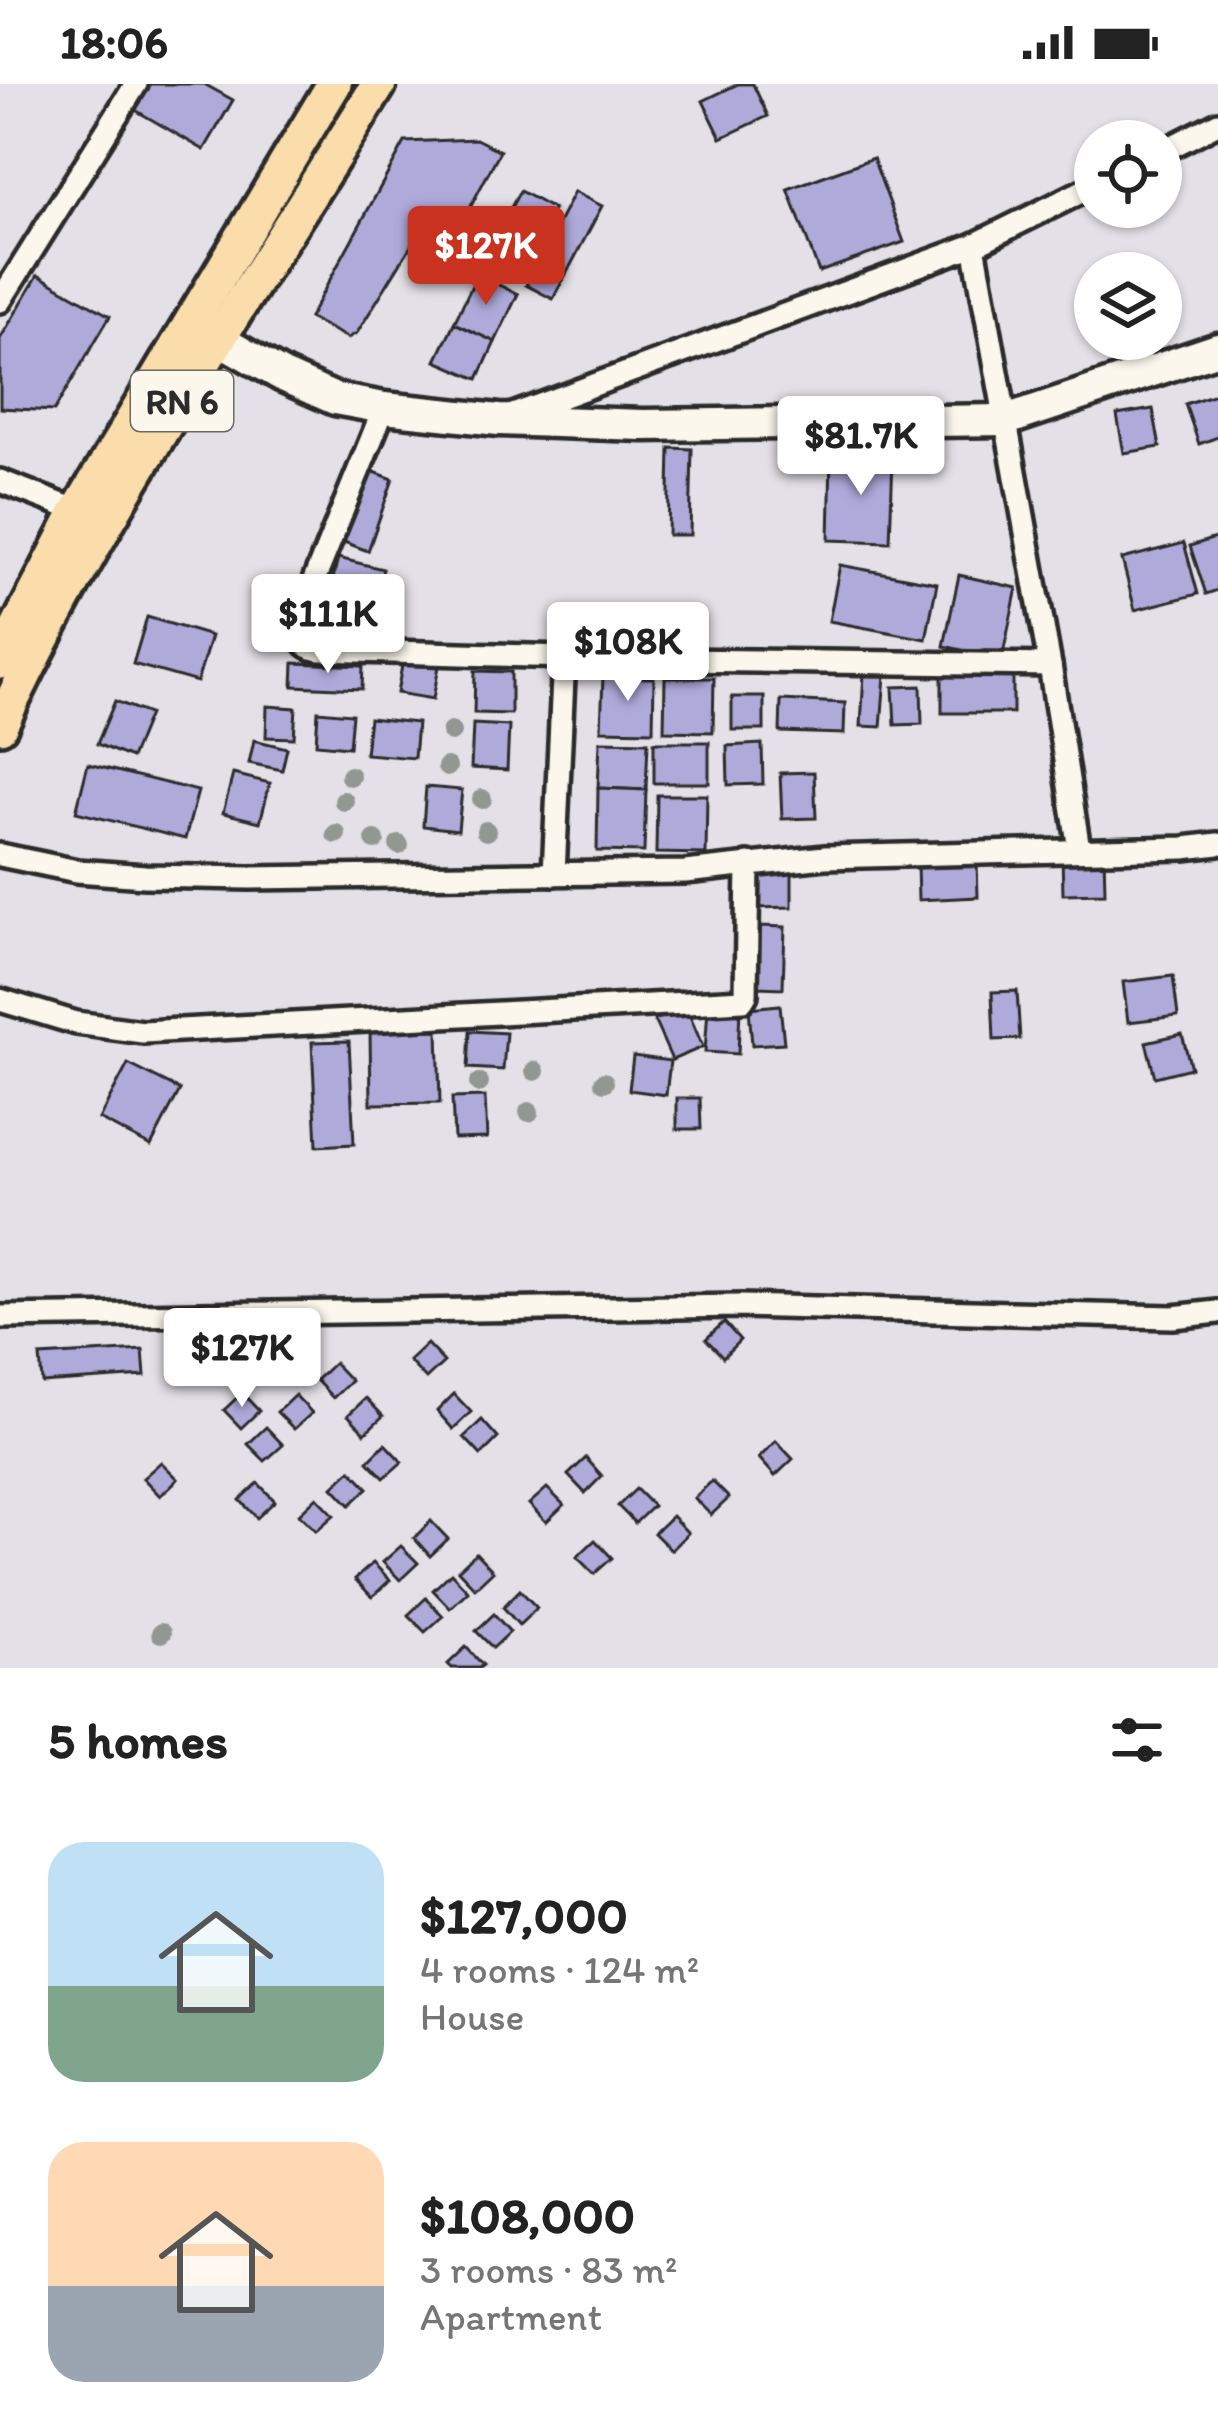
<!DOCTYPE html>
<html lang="en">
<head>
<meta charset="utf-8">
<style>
	body { margin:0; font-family:Itim,sans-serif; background:#f6f6f6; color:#222; height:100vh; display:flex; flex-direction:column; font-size:45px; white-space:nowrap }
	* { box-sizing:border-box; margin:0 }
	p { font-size:39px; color:#767676 }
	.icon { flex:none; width:66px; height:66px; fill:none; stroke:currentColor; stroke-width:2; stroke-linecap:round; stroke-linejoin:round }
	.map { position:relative; height:1584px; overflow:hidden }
	.details { display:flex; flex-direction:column; background:#fff; flex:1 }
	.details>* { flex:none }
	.fabs { position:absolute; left:1074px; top:36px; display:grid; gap:24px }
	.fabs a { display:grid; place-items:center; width:108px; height:108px; border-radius:50%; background:#fff; box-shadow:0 3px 9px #0004; font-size:60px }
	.price { position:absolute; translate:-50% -102px; padding:0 27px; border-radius:12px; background:#fff; color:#222; font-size:39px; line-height:78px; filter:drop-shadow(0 3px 6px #0008) }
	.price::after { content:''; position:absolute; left:50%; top:72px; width:36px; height:27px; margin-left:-18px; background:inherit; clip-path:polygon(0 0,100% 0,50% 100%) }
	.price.active { background:#c8321e; color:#fff }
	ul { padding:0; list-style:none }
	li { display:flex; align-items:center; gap:36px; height:300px; padding:0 48px }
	li span { display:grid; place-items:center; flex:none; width:336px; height:240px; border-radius:36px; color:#555 }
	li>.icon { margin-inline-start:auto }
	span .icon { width:144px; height:144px; fill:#fffc; stroke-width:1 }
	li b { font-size:51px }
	h2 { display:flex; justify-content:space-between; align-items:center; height:144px; padding:0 48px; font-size:51px }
	.status { display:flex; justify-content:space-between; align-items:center; height:84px; padding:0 60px; background:#fff; direction:ltr }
	.status svg { height:33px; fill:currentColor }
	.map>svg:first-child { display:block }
	.building { fill:#b0aadb; stroke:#2b2b2b; stroke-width:3 }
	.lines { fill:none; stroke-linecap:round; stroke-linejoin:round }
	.street-casing { stroke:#2b2b2b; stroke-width:30 }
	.secondary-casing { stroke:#2b2b2b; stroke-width:39 }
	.primary-casing { stroke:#2b2b2b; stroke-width:42 }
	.street { stroke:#fbf7ec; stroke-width:21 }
	.secondary { stroke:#fbf7ec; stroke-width:30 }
	.primary { stroke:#faddab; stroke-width:33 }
	.tree { fill:#929792 }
	.labels { text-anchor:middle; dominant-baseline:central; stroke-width:12; stroke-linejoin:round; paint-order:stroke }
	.shield { fill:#fbf7ec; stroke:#696865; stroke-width:3 }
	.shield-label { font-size:36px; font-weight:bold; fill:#2b2b2b }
</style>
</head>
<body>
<div class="status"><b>18:06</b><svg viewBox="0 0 49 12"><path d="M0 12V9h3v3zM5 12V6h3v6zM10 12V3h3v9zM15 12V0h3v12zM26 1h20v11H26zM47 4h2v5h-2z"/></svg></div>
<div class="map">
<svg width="1218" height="1584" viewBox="0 0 1218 1584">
	<rect width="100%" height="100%" fill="#e4e0e7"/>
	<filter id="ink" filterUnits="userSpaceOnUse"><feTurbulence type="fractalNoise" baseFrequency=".00833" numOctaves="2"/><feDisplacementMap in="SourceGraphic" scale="24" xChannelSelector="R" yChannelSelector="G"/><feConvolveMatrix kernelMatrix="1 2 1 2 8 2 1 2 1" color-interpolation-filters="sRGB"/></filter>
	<g filter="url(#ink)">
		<g class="building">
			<polygon points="143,0 204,0 233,16 204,66 130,23"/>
			<polygon points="738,0 753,0 768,32 721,54 703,17"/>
			<polygon points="476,55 500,67 453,156 424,141 357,249 348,254 309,234 405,58"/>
			<polygon points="873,74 904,158 819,188 788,105"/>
			<polygon points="520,107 553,125 512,197 480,179"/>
			<polygon points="574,108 602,122 553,215 526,201"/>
			<polygon points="38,191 110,232 54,327 0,324 0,255"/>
			<polygon points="477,191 518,210 495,258 454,239"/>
			<polygon points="454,239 495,258 478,295 436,277"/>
			<polygon points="1218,309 1218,353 1199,360 1185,320"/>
			<polygon points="1153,325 1160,363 1124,369 1117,331"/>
			<polygon points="670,364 692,365 690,451 668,451"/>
			<polygon points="831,371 893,373 890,458 829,456"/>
			<polygon points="369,386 393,395 368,467 344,458"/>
			<polygon points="1218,453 1218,506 1206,510 1190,462"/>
			<polygon points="1184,459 1198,510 1135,526 1122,475"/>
			<polygon points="338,474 383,485 374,522 329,511"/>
			<polygon points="840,481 937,499 926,555 829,537"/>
			<polygon points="959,491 1017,504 1002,575 944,562"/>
			<polygon points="147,533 211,552 197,598 133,580"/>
			<polygon points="403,576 439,582 433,615 397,609"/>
			<polygon points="294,579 363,582 362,605 293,602"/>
			<rect x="942" y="585" width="71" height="44"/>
			<polygon points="475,587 511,588 511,630 474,629"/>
			<polygon points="864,589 885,591 881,643 861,642"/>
			<polygon points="603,593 654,594 653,647 601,646"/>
			<polygon points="665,594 714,594 713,648 664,647"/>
			<polygon points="921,602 922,640 895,641 893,603"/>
			<rect x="732" y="613" width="32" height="33"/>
			<polygon points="781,616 845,619 844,650 780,648"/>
			<polygon points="115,617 149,630 131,674 97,660"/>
			<polygon points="267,622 296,624 294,654 266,653"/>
			<polygon points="318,627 352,630 349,663 316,660"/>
			<polygon points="369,634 417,639 414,674 365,670"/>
			<polygon points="473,640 509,642 507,686 471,684"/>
			<polygon points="254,656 287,664 282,686 249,679"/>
			<polygon points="600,657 648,658 646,706 598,704"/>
			<rect x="654" y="658" width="55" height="41"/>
			<polygon points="762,660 763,700 728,701 727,662"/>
			<polygon points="88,680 198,707 185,755 76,728"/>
			<polygon points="814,688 816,734 782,735 780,689"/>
			<polygon points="233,690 270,699 260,738 223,729"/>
			<polygon points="426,703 462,706 458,746 423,742"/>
			<polygon points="598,704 646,706 644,768 597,767"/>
			<polygon points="657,711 707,711 706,770 656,769"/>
			<polygon points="1104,768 1105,809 1063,810 1062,770"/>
			<polygon points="977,777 978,813 918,816 917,779"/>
			<polygon points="792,784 792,823 755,824 755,785"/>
			<polygon points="759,842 785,843 783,904 757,903"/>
			<polygon points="1173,892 1178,932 1128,938 1123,898"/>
			<polygon points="1017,907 1020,955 994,956 992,908"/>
			<polygon points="780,921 784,959 752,961 749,924"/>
			<polygon points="686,923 703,963 672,976 654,936"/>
			<polygon points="708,923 740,925 738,970 705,968"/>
			<polygon points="438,946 440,1019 371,1020 370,947"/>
			<polygon points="470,947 506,949 503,986 468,984"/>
			<polygon points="1182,950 1191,984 1155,993 1146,958"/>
			<polygon points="349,957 354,1060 317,1062 312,958"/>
			<polygon points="633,972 670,977 666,1011 629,1006"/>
			<polygon points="128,980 180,1006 151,1062 99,1035"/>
			<polygon points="485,1013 487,1054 454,1055 452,1014"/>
			<polygon points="677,1014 700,1014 701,1045 677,1045"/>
			<polygon points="724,1238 740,1256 723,1273 706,1255"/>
			<polygon points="427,1260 444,1278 426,1295 409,1277"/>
			<polygon points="143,1266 145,1292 42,1299 40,1272"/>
			<polygon points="334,1279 351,1297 333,1314 316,1296"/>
			<polygon points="242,1309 259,1327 241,1344 224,1326"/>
			<polygon points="454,1310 471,1328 453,1345 437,1327"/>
			<polygon points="295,1311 312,1329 294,1345 277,1328"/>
			<polygon points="366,1314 383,1332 365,1349 348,1331"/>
			<polygon points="482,1336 498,1354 481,1371 464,1353"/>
			<polygon points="266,1343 283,1361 265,1377 248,1360"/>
			<polygon points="776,1357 793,1375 775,1392 759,1374"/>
			<polygon points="385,1360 402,1378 384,1394 368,1377"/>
			<polygon points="586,1374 602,1392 585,1409 568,1391"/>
			<polygon points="161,1378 178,1395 160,1412 143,1394"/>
			<polygon points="351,1386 368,1404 350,1421 333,1403"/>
			<polygon points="712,1397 729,1414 711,1431 694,1414"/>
			<polygon points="258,1399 275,1417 257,1434 240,1416"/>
			<polygon points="547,1404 564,1421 546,1438 529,1420"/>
			<polygon points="636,1405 653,1422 635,1439 618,1422"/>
			<polygon points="317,1413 334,1431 316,1447 299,1430"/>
			<polygon points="672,1432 688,1449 671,1466 654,1449"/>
			<polygon points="431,1437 448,1455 430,1472 414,1454"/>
			<polygon points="595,1456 612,1474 594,1490 577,1473"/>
			<polygon points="401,1462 418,1479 400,1496 383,1478"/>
			<polygon points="476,1469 493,1487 475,1504 458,1486"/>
			<polygon points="373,1479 390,1496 372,1513 355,1495"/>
			<polygon points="451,1489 468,1507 450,1524 433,1506"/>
			<polygon points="520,1506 537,1524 519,1541 503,1523"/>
			<polygon points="426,1514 443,1532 425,1548 408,1531"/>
			<polygon points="494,1530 510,1548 493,1564 476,1547"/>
			<polygon points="466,1563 483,1581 479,1584 452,1584 448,1580"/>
		</g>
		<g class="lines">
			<g class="street-casing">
				<g id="street">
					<polyline points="1161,68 1218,39"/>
					<polyline points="974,161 1050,581 1079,765"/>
					<polyline points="0,217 136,0"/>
					<path d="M384 324 315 494 301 548C303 561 309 565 321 566L676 576 1050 581"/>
					<polyline points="510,332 974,161 1095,101"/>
					<polyline points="0,397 86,430"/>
					<polyline points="0,771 77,787 145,792 249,794 685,788 825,773 1184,764 1218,760"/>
					<polyline points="554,790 564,572"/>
					<polyline points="0,916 76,939 143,948 743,916 746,911 748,780"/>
					<polyline points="0,1233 741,1222 1173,1233 1218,1228"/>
				</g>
			</g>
			<g class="secondary-casing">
				<polyline id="secondary" points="220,256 283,292 335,315 384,324 499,336 643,341 1006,336 1218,265"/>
			</g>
			<g class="primary-casing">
				<g id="primary">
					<polyline points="0,578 78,427 334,0"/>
					<path d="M0 642C105 418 249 211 379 0"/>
				</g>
			</g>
			<use href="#street" class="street"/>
			<use href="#secondary" class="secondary"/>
			<use href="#primary" class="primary"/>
		</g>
		<g class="tree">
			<circle cx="451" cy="648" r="10"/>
			<circle cx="447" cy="683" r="10"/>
			<circle cx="350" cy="692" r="10"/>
			<circle cx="482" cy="715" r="10"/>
			<circle cx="344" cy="717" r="10"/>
			<circle cx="486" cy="747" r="10"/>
			<circle cx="336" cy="750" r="10"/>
			<circle cx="375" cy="756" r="10"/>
			<circle cx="399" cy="761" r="10"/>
			<circle cx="535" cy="987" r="10"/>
			<circle cx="604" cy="998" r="10"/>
			<circle cx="479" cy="999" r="10"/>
			<circle cx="529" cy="1028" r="10"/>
			<circle cx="161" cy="1549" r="10"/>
		</g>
	</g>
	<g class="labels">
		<rect class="shield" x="131" y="287" width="102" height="60" rx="9"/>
		<g class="shield-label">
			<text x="182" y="317">RN 6</text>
		</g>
	</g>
</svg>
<div class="fabs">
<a><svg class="icon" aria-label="locate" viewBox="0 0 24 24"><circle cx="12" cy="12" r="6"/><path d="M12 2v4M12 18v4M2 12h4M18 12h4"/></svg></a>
<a><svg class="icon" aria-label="layers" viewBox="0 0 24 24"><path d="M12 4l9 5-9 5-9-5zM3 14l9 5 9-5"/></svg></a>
</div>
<b class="price active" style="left:486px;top:224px">$127K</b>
<b class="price" style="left:861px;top:414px">$81.7K</b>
<b class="price" style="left:328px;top:592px">$111K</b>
<b class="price" style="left:628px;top:620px">$108K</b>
<b class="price" style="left:242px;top:1326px">$127K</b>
</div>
<section class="details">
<h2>5 homes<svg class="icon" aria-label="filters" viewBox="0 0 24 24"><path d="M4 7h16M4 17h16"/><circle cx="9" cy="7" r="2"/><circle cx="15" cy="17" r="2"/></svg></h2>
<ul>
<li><span style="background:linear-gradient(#bfe0f5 60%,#7fa58c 0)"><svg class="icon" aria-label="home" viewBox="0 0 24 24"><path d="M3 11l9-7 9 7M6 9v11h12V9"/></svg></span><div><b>$127,000</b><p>4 rooms · 124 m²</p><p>House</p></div></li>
<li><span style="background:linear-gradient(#ffd9b3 60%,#9aa5b1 0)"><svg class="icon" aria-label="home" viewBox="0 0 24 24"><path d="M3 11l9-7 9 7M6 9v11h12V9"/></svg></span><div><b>$108,000</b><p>3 rooms · 83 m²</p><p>Apartment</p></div></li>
</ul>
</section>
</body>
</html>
